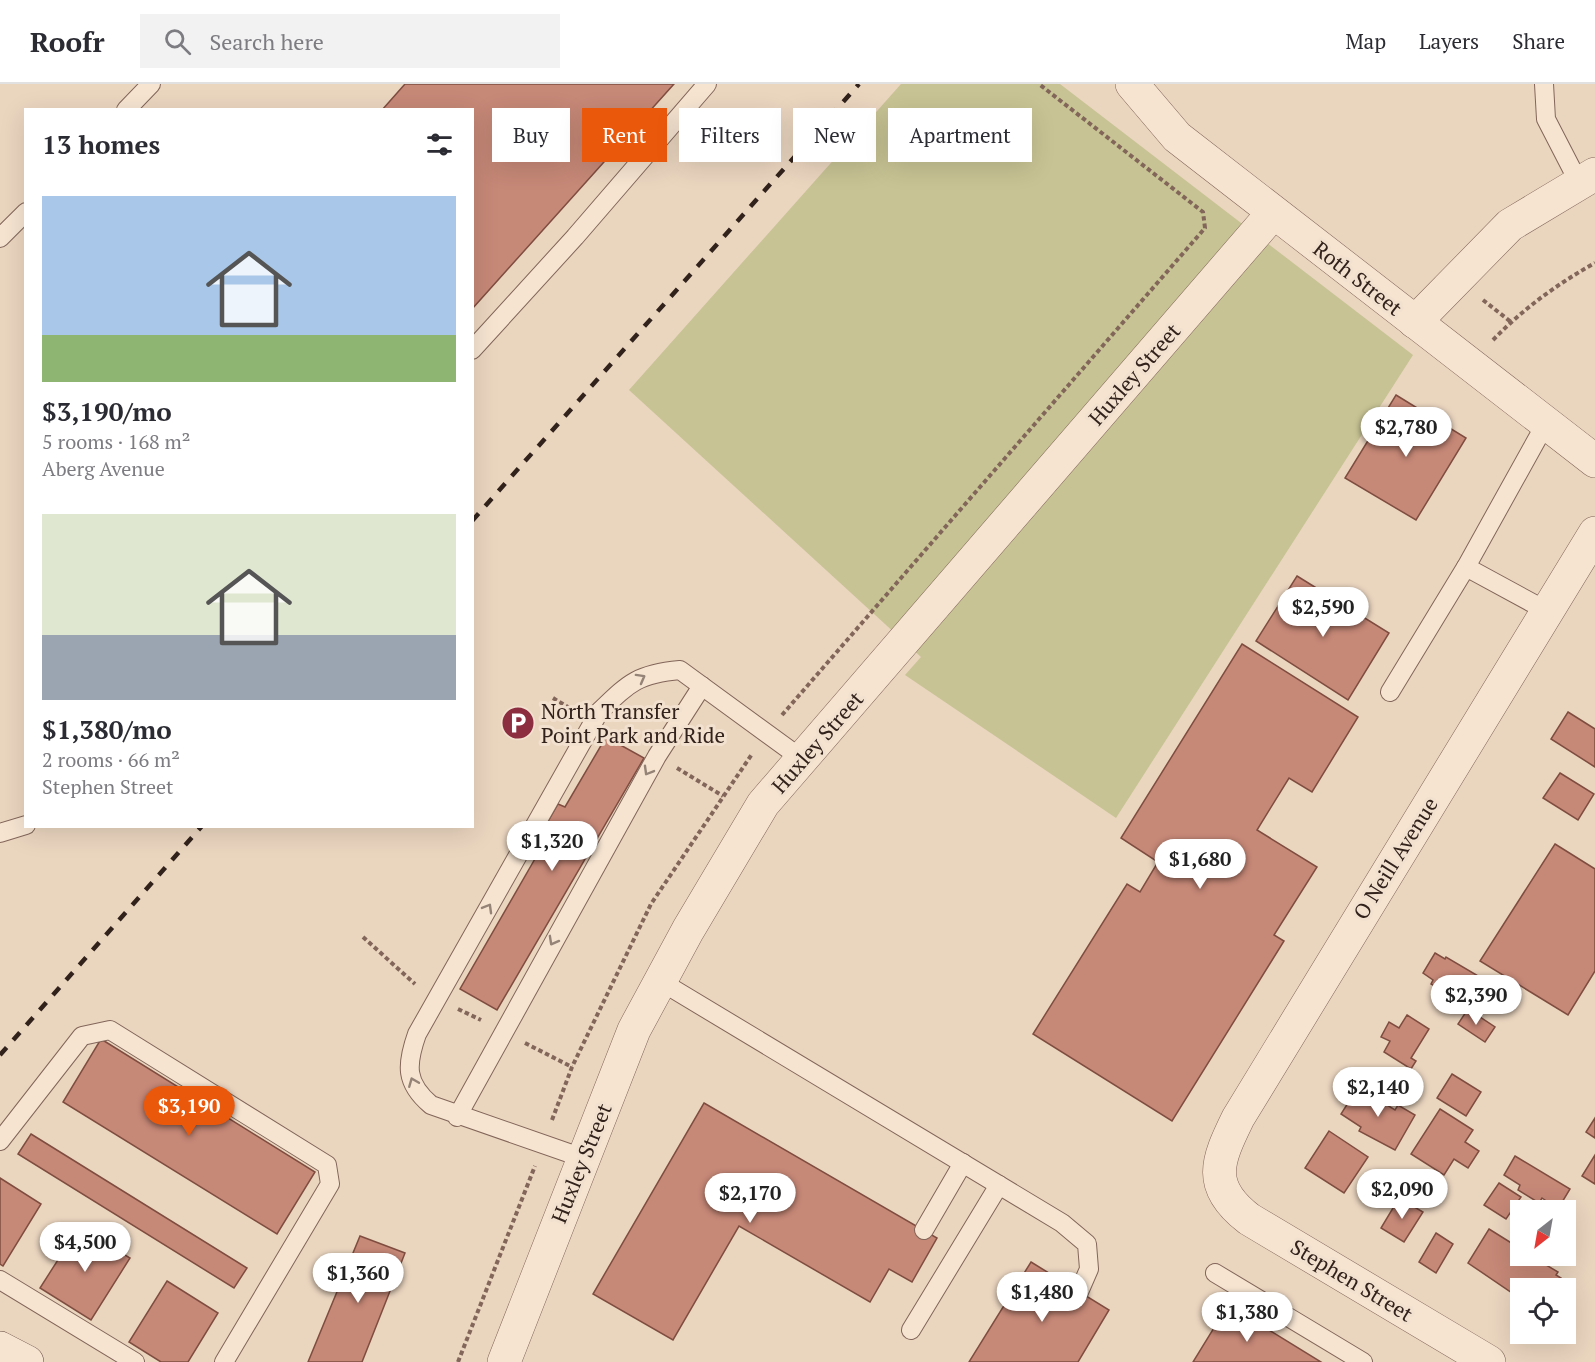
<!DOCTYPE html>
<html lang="en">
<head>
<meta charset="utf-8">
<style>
	body { margin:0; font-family:"PT Serif",serif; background:#f2f2f3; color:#2b2b33; height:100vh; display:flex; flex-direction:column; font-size:22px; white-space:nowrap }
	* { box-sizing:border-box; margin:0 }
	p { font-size:20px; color:#7c7c81 }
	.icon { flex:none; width:33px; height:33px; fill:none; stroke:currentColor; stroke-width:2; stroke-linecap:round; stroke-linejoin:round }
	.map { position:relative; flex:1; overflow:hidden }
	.drawer { position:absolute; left:24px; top:24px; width:450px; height:720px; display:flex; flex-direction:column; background:#fff; border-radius:0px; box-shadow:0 6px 24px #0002 }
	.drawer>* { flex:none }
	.banner { position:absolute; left:492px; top:24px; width:570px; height:54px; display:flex; gap:12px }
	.needle { width:39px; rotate:211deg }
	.controls { position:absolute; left:1510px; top:1116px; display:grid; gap:12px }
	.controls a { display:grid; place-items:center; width:66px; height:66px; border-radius:0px; background:#fff; box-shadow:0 6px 24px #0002; font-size:30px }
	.price { position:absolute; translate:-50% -51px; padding:0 14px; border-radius:21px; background:#fff; color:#222; font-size:20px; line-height:39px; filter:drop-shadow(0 2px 3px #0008) }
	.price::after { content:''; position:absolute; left:50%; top:36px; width:18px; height:14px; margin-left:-9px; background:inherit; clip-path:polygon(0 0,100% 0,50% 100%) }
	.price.on { background:#ea580c; color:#fff }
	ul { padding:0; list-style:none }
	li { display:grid; align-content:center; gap:12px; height:318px; padding:0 18px }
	li span { display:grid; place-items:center; height:186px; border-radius:0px; color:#555 }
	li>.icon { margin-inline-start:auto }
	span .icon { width:108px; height:108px; fill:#fffc; stroke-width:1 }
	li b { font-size:26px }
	h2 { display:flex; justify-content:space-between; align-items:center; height:72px; padding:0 18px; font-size:26px }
	.chip { padding:0 21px; border-radius:0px; background:#fff; box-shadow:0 6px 24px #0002; font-size:21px; line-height:54px }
	.chip.on { background:#ea580c; color:#fff }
	header { display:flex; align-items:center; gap:36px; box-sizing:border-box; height:84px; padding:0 30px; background:#fff; border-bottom:2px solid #e1e1e2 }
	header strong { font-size:28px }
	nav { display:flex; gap:33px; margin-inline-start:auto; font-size:21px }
	.search { width:420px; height:54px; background:#f2f2f3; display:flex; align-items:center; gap:15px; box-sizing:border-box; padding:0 21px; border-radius:0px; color:#7c7c81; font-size:22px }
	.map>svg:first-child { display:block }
	.green { fill:#c7c394 }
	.building { fill:#c68877; stroke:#7f4d40; stroke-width:1.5 }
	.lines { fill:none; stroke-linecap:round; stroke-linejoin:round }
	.lane-casing { stroke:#826659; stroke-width:20 }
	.street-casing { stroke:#826659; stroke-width:34 }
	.secondary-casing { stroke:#63483c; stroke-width:34 }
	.path { stroke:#826659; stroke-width:4; stroke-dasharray:4.5 3; stroke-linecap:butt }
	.lane { stroke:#f6e4d1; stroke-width:18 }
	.street { stroke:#f6e4d1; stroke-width:33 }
	.secondary { stroke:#f6e4d1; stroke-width:33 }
	.rail { stroke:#32221c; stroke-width:4.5; stroke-dasharray:10 10; stroke-linecap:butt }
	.oneway { stroke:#948376 }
	.labels { text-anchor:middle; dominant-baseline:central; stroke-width:6; stroke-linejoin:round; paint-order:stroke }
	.street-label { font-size:21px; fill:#32221c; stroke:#f2e1ce }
	.poi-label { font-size:21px; fill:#32221c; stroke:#f2e1ce; text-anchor:start }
</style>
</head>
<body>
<header>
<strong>Roofr</strong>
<div class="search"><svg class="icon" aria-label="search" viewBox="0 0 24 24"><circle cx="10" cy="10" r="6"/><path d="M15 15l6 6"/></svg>Search here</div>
<nav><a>Map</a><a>Layers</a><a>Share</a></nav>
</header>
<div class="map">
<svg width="1595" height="1278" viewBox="0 0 1595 1278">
	<rect width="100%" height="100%" fill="#ead5bf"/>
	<polygon class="green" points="901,0 1060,0 1413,271 1116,734 905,591 921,573 629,306"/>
	<g class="building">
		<polygon points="405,0 674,0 472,225 472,26 382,26"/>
		<polygon points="1396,311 1466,354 1416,436 1345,394"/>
		<polygon points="1297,492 1389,549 1348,616 1256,557"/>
		<polygon points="1242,560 1358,633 1312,708 1289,694 1257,746 1317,783 1274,851 1284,857 1172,1037 1033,950 1127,800 1140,808 1158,778 1121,754"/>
		<polygon points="1568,628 1595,645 1595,683 1551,655"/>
		<polygon points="606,653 644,674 497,926 460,905 536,773 530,769 558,720 565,723"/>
		<polygon points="1560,689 1594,710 1578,736 1543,714"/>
		<polygon points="1555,760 1595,785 1595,887 1568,931 1480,877"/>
		<polygon points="1435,869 1445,875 1446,873 1485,896 1469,922 1431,900 1433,896 1423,889"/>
		<polygon points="1468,925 1495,943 1485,958 1458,940"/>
		<polygon points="1407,931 1429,945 1411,974 1416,977 1411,985 1384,968 1390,957 1381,953 1389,938 1399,944"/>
		<polygon points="101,955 315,1088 277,1150 63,1018"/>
		<polygon points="1452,990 1481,1008 1466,1032 1437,1014"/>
		<polygon points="1358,1003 1395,1026 1398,1021 1415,1031 1395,1066 1359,1047 1361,1043 1341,1030"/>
		<polygon points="704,1019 937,1154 912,1198 889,1185 870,1218 739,1142 673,1256 593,1210"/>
		<polygon points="1440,1025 1473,1046 1465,1058 1479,1067 1468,1084 1454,1075 1444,1091 1411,1070"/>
		<polygon points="1595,1034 1595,1054 1586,1048"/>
		<polygon points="1329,1047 1368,1073 1344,1109 1305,1084"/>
		<polygon points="31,1050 247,1184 234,1204 18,1070"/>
		<polygon points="1595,1071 1595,1100 1582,1092"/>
		<polygon points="1515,1072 1570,1105 1558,1125 1542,1114 1539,1119 1518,1106 1520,1101 1504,1091"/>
		<polygon points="0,1094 41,1120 3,1182 0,1180"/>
		<polygon points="1499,1099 1521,1113 1506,1135 1484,1121"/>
		<polygon points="1399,1114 1423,1128 1404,1158 1381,1144"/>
		<polygon points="79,1143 130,1174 91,1236 40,1204"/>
		<polygon points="1489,1145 1521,1165 1521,1172 1531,1172 1558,1188 1556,1191 1561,1194 1555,1204 1521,1204 1521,1215 1468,1179"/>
		<polygon points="1436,1149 1453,1160 1436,1189 1419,1178"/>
		<polygon points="360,1152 405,1169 362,1278 308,1278"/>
		<polygon points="1031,1178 1109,1226 1078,1278 969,1278"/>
		<polygon points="167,1197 218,1229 188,1278 161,1278 129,1258"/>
		<polygon points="1228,1221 1321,1278 1193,1278"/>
	</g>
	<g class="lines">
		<g class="lane-casing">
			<g id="lane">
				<polyline points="1544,0 1546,35 1579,99"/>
				<polyline points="126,26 151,0"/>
				<polyline points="0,154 26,128"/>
				<polyline points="472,266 575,153 707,0"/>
				<polyline points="1466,483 1546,339"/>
				<polyline points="1390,608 1466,483 1547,527"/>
				<polyline points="0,749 26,741"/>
				<polyline points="660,897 1062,1139 1087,1160 1089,1185 1079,1208"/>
				<polyline points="457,1033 657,672 702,602"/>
				<polyline points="0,1057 82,952 110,946 327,1081 330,1100 224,1278"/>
				<path d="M583 1074 431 1021C405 999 406 981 417 950L599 628C629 599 637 590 680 586L802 675"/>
				<polyline points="924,1146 963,1079"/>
				<polyline points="1215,1189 1363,1278"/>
				<polyline points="0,1196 135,1278"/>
				<polyline points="911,1246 999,1101"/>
			</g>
		</g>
		<g class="street-casing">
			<g id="street">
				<polyline points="1132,0 1177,53 1595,377"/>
				<polyline points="1415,238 1510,141 1595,90"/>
				<polyline points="504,1278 634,946 688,846 763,720 1273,129"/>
				<path d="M1489 1278 1249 1135C1206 1102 1217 1077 1238 1034L1595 449"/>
			</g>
		</g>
		<g class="secondary-casing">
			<polyline id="secondary" points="0,1264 27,1278"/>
		</g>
		<g class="path">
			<polyline points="1483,216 1511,238"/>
			<path d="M1493 256C1523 225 1557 200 1595 179"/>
			<polyline points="553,614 571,625"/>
			<polyline points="782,631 1205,144 1203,128 1039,0"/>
			<polyline points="615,649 634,659"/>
			<polyline points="677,684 723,712"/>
			<polyline points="363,853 415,900"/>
			<polyline points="458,925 481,936"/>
			<polyline points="525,959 572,983"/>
			<polyline points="552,1036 572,983 651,820 752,670"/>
			<polyline points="458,1278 535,1082"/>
		</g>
		<use href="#lane" class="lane"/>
		<use href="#street" class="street"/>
		<use href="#secondary" class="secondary"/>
		<g class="rail">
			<polyline points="472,437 859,0"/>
			<polyline points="0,971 202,742"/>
		</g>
	</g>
	<defs><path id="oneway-chevron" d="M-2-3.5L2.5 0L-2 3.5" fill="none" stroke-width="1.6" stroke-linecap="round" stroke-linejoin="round" transform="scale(1.5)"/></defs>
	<g class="oneway">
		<use href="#oneway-chevron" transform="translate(641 594) rotate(-29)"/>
		<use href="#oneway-chevron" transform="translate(648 687) rotate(120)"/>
		<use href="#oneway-chevron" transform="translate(488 824) rotate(-60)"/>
		<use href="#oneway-chevron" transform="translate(553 857) rotate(119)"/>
		<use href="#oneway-chevron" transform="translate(413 998) rotate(-112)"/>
	</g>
	<defs>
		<g id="parking-disc" transform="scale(1.725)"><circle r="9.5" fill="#8c2d40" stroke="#f2e1ce"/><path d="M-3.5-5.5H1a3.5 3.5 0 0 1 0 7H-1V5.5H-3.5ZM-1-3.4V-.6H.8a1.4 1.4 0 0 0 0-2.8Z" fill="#fff"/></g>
	</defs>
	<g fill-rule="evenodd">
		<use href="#parking-disc" x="518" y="639"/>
	</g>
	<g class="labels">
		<g class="street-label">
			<text transform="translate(1358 194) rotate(38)">Roth Street</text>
			<text transform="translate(1134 290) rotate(-49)">Huxley Street</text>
			<text transform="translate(817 658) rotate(-49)">Huxley Street</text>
			<text transform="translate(1395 774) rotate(-58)">O Neill Avenue</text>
			<text transform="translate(581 1079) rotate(-68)">Huxley Street</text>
			<text transform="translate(1352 1196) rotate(31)">Stephen Street</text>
		</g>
		<g class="poi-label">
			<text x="541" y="627">North Transfer<tspan x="541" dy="24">Point Park and Ride</tspan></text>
		</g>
	</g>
</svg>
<div class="controls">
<a><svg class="needle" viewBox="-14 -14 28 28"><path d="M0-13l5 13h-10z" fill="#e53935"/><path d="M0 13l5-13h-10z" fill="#7c7c81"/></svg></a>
<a><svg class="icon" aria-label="locate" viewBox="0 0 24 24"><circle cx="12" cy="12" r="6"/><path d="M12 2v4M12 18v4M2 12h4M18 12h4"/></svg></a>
</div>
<b class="price" style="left:1406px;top:374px">$2,780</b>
<b class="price" style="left:1323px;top:554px">$2,590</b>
<b class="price" style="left:552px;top:788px">$1,320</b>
<b class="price" style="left:1200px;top:806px">$1,680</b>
<b class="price" style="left:1476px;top:942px">$2,390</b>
<b class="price" style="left:1378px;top:1034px">$2,140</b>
<b class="price on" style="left:189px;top:1053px">$3,190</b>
<b class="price" style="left:1402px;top:1136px">$2,090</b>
<b class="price" style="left:750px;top:1140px">$2,170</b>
<b class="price" style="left:85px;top:1189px">$4,500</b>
<b class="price" style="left:358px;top:1220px">$1,360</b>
<b class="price" style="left:1042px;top:1239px">$1,480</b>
<b class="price" style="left:1247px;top:1259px">$1,380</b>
<div class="banner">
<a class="chip">Buy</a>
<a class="chip on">Rent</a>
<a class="chip">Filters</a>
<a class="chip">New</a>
<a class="chip">Apartment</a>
</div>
<section class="drawer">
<h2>13 homes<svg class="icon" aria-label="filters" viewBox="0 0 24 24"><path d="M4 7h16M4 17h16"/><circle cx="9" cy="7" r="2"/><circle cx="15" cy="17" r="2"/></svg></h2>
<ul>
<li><span style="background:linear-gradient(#a9c7e8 75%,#8fb573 0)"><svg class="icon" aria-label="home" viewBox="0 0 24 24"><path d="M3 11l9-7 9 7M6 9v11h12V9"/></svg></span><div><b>$3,190/mo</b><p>5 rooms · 168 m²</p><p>Aberg Avenue</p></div></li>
<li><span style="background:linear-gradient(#dfe7d0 65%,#9aa5b1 0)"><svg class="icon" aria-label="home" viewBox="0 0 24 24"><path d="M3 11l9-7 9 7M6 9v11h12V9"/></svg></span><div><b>$1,380/mo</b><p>2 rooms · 66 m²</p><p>Stephen Street</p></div></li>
</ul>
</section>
</div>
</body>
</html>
